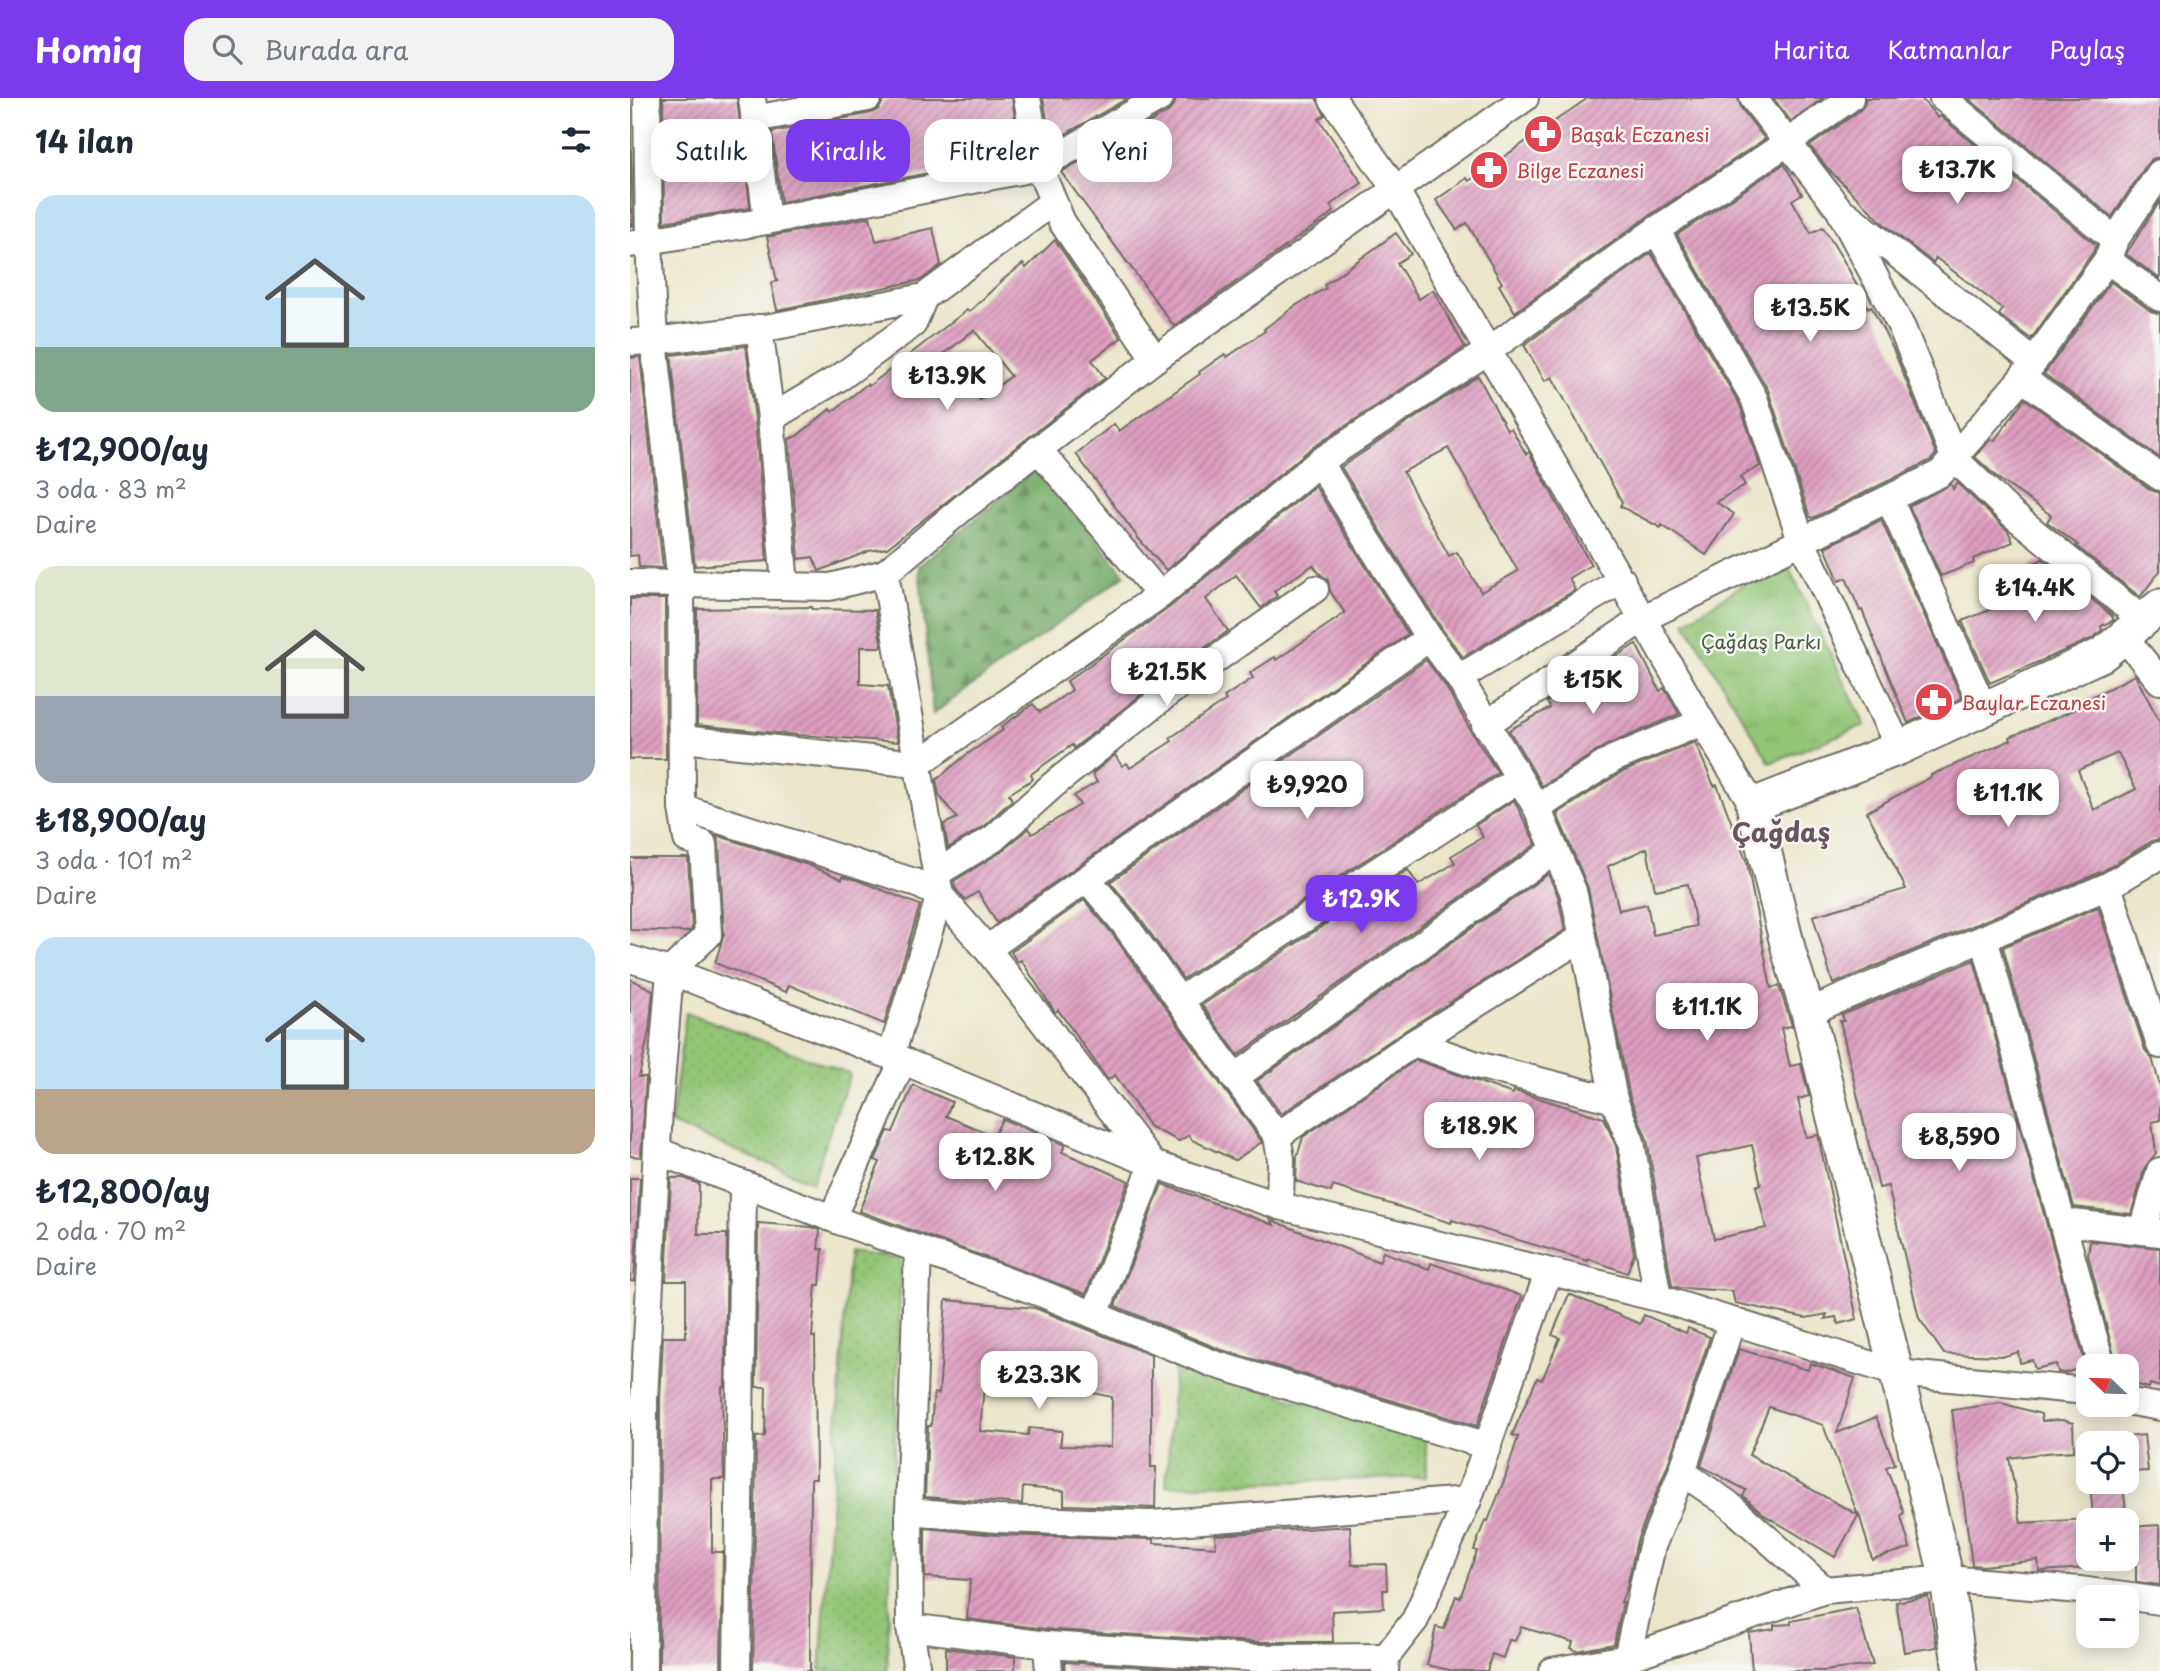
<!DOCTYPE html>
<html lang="tr">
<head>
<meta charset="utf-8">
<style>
	body { margin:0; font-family:"Playpen Sans",sans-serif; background:#f2f2f3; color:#1f2937; height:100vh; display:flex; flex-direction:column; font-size:26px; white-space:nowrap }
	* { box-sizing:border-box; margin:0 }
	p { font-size:23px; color:#747a83 }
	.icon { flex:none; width:38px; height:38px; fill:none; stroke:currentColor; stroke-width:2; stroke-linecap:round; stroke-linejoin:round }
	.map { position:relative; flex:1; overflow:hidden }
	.drawer { display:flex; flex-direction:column; background:#fff; width:630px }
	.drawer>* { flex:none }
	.guide { position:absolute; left:21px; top:21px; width:665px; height:63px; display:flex; gap:14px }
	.needle { width:46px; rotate:293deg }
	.controls { position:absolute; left:1446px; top:1256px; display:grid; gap:14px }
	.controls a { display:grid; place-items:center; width:63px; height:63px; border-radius:14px; background:#fff; box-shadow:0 4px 18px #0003; font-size:35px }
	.price { position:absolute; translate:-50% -60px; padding:0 16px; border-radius:14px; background:#fff; color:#222; font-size:23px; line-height:46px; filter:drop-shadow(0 2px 4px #0008) }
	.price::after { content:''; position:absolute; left:50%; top:42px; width:21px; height:16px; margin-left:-10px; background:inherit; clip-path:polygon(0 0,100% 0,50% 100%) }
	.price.selected { background:#7c3aed; color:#fff }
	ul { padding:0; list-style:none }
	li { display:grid; align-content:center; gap:14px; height:371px; padding:0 35px }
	li span { display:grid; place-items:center; height:217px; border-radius:21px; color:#555 }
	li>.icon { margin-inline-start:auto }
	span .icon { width:126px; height:126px; fill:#fffc; stroke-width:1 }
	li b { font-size:30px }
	h2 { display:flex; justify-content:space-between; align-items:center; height:84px; padding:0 35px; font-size:30px }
	.tag { padding:0 24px; border-radius:21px; background:#fff; box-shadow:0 4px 18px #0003; font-size:24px; line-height:63px }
	.tag.selected { background:#7c3aed; color:#fff }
	header { display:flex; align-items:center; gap:42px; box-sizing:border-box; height:98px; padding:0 35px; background:#7c3aed; color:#fff }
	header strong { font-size:33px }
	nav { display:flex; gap:38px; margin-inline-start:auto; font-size:24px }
	.search { width:490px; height:63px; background:#f2f2f3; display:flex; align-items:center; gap:18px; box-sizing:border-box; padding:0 24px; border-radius:21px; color:#747a83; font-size:26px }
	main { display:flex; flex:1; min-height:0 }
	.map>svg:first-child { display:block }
	.grass { fill:url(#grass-dots); stroke:#5e7850; stroke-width:2 }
	.forest { fill:url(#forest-firs); stroke:#506a49; stroke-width:2 }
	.park { fill:url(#park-tufts); stroke:#5e7850; stroke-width:2 }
	.building { fill:url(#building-hatch); fill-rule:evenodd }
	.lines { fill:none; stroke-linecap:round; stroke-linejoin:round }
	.minor-casing { stroke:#6e6c63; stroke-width:30 }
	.tertiary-casing { stroke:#6e6c63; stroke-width:37 }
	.minor { stroke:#fff; stroke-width:26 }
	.tertiary { stroke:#fff; stroke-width:33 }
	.labels { text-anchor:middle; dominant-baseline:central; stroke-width:5; stroke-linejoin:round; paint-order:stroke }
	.health-label { font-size:19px; fill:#be3a42; stroke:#f6f6f2; text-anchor:start }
	.park-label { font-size:19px; fill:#4a5942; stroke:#f6f6f2 }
	.district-label { font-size:26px; font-weight:bold; fill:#6a545f; stroke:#f6f6f2 }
</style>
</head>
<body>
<header>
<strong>Homiq</strong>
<div class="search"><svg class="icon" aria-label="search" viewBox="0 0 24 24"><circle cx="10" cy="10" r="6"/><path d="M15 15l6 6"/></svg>Burada ara</div>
<nav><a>Harita</a><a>Katmanlar</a><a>Paylaş</a></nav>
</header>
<main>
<section class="drawer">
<h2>14 ilan<svg class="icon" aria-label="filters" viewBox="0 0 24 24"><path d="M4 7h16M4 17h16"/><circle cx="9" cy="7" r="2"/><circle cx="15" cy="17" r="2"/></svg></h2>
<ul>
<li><span style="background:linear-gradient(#bfe0f5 70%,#7fa58c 0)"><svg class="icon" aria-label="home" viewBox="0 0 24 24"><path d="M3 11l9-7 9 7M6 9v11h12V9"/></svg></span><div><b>₺12,900/ay</b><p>3 oda · 83 m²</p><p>Daire</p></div></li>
<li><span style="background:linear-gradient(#dfe7d0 60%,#9aa5b1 0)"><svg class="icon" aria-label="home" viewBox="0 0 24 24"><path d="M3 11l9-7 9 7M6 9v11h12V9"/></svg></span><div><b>₺18,900/ay</b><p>3 oda · 101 m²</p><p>Daire</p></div></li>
<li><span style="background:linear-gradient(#bfe0f5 70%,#b9a48a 0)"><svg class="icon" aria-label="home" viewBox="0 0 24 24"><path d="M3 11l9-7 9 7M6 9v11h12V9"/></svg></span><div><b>₺12,800/ay</b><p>2 oda · 70 m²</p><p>Daire</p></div></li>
</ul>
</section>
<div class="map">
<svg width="1530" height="1573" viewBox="0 0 1530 1573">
	<defs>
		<pattern id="grass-dots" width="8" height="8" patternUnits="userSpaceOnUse" patternTransform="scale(1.75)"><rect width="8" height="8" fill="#92c576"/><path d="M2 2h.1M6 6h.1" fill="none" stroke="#7ea966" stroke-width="1.8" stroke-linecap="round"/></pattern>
		<pattern id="forest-firs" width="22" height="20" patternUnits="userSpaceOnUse" patternTransform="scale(1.75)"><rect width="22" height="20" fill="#75aa67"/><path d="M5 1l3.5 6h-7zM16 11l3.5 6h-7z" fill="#608b55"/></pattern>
		<pattern id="park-tufts" width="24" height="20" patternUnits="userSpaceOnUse" patternTransform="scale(1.75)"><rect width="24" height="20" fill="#92c576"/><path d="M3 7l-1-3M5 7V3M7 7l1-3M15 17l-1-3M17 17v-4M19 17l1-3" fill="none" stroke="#7ea966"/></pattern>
		<pattern id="building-hatch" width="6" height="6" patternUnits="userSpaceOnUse" patternTransform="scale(1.75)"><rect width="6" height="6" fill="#de9fc0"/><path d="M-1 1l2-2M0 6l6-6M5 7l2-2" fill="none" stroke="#b4829c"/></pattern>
	</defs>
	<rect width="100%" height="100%" fill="#f6f6f2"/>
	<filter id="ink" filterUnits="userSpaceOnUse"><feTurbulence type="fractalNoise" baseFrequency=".0143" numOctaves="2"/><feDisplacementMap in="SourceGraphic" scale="14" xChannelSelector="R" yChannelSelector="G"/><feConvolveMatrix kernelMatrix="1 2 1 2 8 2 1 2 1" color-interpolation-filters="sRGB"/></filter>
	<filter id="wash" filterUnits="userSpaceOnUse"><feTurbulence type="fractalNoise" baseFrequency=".00686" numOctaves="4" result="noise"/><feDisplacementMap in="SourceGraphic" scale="28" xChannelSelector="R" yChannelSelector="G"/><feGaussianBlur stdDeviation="1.57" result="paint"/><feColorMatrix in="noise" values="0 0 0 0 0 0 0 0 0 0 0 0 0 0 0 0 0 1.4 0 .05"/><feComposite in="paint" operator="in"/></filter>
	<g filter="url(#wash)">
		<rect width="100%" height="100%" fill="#ebe6ca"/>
		<g class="grass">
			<polygon points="56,914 220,976 182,1084 41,1026"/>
			<polygon points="219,1154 271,1161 257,1573 190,1573"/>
			<polygon points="545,1265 796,1342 796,1379 536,1388"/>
		</g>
		<polygon class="forest" points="407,370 495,477 303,616 289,468"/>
		<polygon class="park" points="1154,460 1235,627 1140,665 1055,524"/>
		<g id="blocks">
			<g class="building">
				<polygon points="0,0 3,128 0,128"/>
				<polygon points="33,0 107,0 120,110 34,124"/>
				<polygon points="270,0 382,0 391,57 151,104 142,34 241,15 249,11 253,3"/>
				<polygon points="413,0 498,0 421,44"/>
				<polygon points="546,0 686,0 695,17 689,21 732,85 700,107 704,114 544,228 431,74 538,14 544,7"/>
				<polygon points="958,0 1108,0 1111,10 1135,41 1017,119 885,214 869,187 872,185 837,125 827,132 806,102 837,80 839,83"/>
				<polygon points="1143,0 1193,0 1161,23"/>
				<polygon points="1236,0 1291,0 1308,20 1310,18 1466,147 1463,154 1401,241 1369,217 1373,211 1306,160 1303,165 1255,127 1199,72 1180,48 1229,13 1234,7"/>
				<polygon points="1338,0 1530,0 1530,59 1522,61 1517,66 1482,119"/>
				<polygon points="1154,66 1172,96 1162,102 1181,135 1193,129 1218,170 1238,210 1241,208 1264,253 1306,356 1301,362 1183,420 1180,419 1138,292 1047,137"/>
				<polygon points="1530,103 1530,181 1496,156"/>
				<polygon points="240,119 246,143 303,130 311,167 291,182 147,212 141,185 147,183 137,139"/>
				<polygon points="766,135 781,156 767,165 789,201 803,192 835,249 679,352 536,472 509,441 446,356 484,326 489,333 570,276 569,274 595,256 597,259 635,233 634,231 665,208 696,190 694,187"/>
				<path d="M425 142 491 240 462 262 475 280 257 450 239 453 189 473 183 459 169 461 159 341 167 338 200 311 202 314 237 286 239 288 337 212 339 214 375 180 393 166 396 170ZM344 232 381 278 350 302 314 256Z"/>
				<polygon points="1021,155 1110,307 1130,368 1110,379 1115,387 1086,404 1104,416 1076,457 1032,427 1031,430 990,408 992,404 922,279 915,283 894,247"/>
				<polygon points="1481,184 1521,213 1530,216 1530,360 1414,276"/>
				<polygon points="116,248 125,322 137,463 65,468 41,257"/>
				<polygon points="10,259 33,470 9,469 8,457 0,458 0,260"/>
				<path d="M848 278 877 332 881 330 896 356 899 354 961 467 939 480 945 492 833 559 812 531 711 369ZM818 350 888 473 851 494 827 454 819 458 773 374Z"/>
				<polygon points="1395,301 1521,392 1530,395 1530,473 1510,499 1446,448 1448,447 1417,424 1421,417 1370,382 1345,359 1361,341 1364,343"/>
				<polygon points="1327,385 1378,433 1383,444 1343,461 1344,465 1311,478 1279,408 1321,386 1323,391"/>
				<polygon points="685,388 778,536 367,825 348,794 335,802 325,790 324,783 371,754 399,730 402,736 450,707 444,698 467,684 462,676 485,657 492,668 497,665 500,670 542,643 540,640 596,602 594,599 623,580 620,575 645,559 646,562 715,515 700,493 698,482 690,476 683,467 644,493 647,498 631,510 606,477 576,501 598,533 527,584 444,650 442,647 401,676 403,681 379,696 382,702 354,728 318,750 314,726 327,720 309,697 306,682 336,657 373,632 371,629 403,606 410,614 442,592 437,583 540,509"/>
				<polygon points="1251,422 1332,600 1278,625 1232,512 1230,513 1216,480 1209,483 1195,449"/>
				<polygon points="1413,461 1481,517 1484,522 1471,528 1472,532 1463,540 1360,585 1332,523 1385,502 1380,491 1405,480 1400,467"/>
				<polygon points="0,501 35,501 36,661 0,661"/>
				<polygon points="182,509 182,511 245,512 252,549 230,549 230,586 258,588 268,644 168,637 67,627 67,511"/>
				<polygon points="1006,546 1030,593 1034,590 1049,616 975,648 912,688 879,632 920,610 917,604 945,588 944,586 966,571 986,561 985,559"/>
				<polygon points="796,562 816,589 842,635 868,675 553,881 506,815 480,784"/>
				<path d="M1505 577 1530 624V741L1522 743 1471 774 1203 886 1183 818 1276 791 1237 714 1301 679V677L1381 642 1380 639 1444 612 1442 609ZM1488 655 1506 691 1464 712 1448 672Z"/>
				<path d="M1065 644 1084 688 1087 687 1117 765 1141 890 1149 888 1162 928 1151 930 1160 968 1171 966 1179 998 1168 1001 1176 1039 1188 1037 1227 1221 1208 1226 1206 1219 1195 1221 1197 1216 1176 1220 1105 1205 1102 1193 1050 1190 1042 1188 1017 1041 1000 1000 958 790 927 716 990 675ZM1017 750 1025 792 1058 786 1066 828 1023 837 1017 806 989 812 978 768ZM1122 1047 1131 1086 1126 1088 1136 1130 1084 1141 1066 1060Z"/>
				<polygon points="884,702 906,746 608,957 572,907 778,772 788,787 825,765 821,758 853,739 846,727"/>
				<polygon points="86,737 181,768 212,781 213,778 227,782 290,807 254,926 159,887 156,894 85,865 94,836 89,745"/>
				<polygon points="0,760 58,760 62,831 59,834 0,832"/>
				<polygon points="918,776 928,798 935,832 776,932 651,1016 627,983"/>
				<polygon points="454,802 481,834 632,1044 605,1062 562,1042 559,1037 549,1043 520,1029 485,977 478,982 428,912 425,914 391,862 387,864 381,854"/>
				<polygon points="1468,809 1515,952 1522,960 1530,988 1530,1022 1522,1024 1526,1055 1515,1069 1501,1116 1444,1109 1373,849"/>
				<polygon points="1344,862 1456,1269 1434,1275 1428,1274 1426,1266 1405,1271 1402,1262 1390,1265 1388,1254 1375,1258 1314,1256 1289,1220 1258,1088 1249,1090 1210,923 1214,923 1212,917"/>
				<polygon points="0,881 23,892 19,934 9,979 16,979 11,1059 0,1058"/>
				<polygon points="786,962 883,996 884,993 895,996 974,1020 986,1048 1004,1156 997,1175 959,1161 958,1163 822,1122 821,1125 703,1088 701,1094 666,1083 667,1059 673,1039"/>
				<polygon points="283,987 322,1004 316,1018 364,1038 372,1021 435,1047 432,1054 499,1083 456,1196 229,1113 250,1064 245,1062 258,1033 263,1034"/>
				<polygon points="0,1080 10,1080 4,1183 0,1183"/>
				<polygon points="41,1080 54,1080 69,1086 68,1136 97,1136 95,1289 92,1289 94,1381 82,1381 82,1454 93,1454 91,1573 29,1573 30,1301 33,1239 56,1239 56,1183 36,1183"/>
				<polygon points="532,1086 644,1127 641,1122 749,1164 753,1154 799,1171 801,1165 892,1198 847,1328 589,1251 485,1208"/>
				<polygon points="128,1125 181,1129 190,1132 188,1151 193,1151 190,1187 186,1187 182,1239 185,1239 186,1381 181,1381 180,1573 123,1573 126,1339 135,1338 136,1289 126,1289"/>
				<polygon points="1460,1143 1530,1150 1530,1289 1520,1286 1519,1290 1496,1284 1496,1269 1487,1269 1458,1157"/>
				<polygon points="939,1196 1010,1226 1014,1217 1056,1235 1058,1230 1080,1239 1037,1369 1007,1442 997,1489 991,1504 993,1504 984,1546 947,1553 941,1550 943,1544 891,1529 885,1543 879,1542 873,1560 862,1556 857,1573 824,1573 797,1567 806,1529 814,1531 826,1498 830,1500 847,1453 844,1452 855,1422 858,1423 875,1380 888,1339 882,1337 907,1280 912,1282 930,1240 922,1237"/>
				<path d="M316 1202 405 1210 521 1257V1369H526L525 1410 434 1407V1393L393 1389 392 1406 295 1399 298 1328H301L304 1295 309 1296ZM356 1265 401 1268 400 1284 438 1286V1290L482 1299 481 1349 430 1348 432 1333 399 1330 398 1337 350 1333Z"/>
				<path d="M1109 1251 1178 1272 1180 1265 1225 1280 1207 1335 1246 1319 1265 1366 1256 1369 1274 1414 1271 1419 1280 1450 1242 1461 1229 1416 1205 1459 1136 1418 1113 1398 1116 1392 1071 1368ZM1139 1309 1193 1327 1228 1417 1119 1357Z"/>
				<polygon points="1371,1305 1411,1316 1412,1323 1432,1322 1443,1325 1444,1353 1415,1355 1379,1360 1391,1425 1458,1421 1458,1470 1409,1473 1408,1462 1353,1468 1342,1467 1322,1312"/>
				<polygon points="1514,1337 1518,1373 1496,1374 1496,1339"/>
				<polygon points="1460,1384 1493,1384 1496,1415 1463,1419"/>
				<polygon points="1530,1427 1530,1487 1506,1484 1506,1468 1496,1469 1496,1429"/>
				<polygon points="720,1428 722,1467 756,1466 757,1492 753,1492 754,1510 702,1513 703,1544 623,1544 424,1532 337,1521 340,1482 295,1479 295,1430 366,1437 524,1441 524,1445 586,1449 585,1437"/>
				<polygon points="1298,1498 1307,1549 1274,1554 1266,1504"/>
				<polygon points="1226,1510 1243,1567 1194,1573 1122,1573 1119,1535 1144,1531 1144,1527 1161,1526 1161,1523"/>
				<polygon points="316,1550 385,1559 385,1573 316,1573"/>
				<polygon points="434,1564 579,1573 435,1573"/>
			</g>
		</g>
	</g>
	<g filter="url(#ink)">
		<use href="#blocks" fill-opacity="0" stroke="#6e6c63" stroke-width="2"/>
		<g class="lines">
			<g class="minor-casing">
				<g id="minor">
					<polyline points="122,0 137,123"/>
					<polyline points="397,0 409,69 432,124 525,261"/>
					<polyline points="702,0 765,91 1072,624 1123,707"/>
					<polyline points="1123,0 1209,111 1272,230 1325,361 1382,416 1513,522"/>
					<polyline points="1313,0 1485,142"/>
					<polyline points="124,21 238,0"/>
					<polyline points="1216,116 1404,264"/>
					<polyline points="1026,132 1124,300 1171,442 1269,650"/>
					<polyline points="0,146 137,123 409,69 530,0"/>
					<polyline points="1477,162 1530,200"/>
					<polyline points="129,230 141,320 155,488"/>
					<polyline points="0,244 24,243 141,229 294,199 423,104"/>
					<polyline points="1392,280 1530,379"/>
					<polyline points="141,320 212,278 283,226 294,199"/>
					<polyline points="408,351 530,497"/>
					<polyline points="689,364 799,540 829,580 907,710 943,793 953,839"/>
					<polyline points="1259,401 1354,611"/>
					<polyline points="255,475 310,797 261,958"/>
					<polyline points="0,485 200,489 255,475 334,409 525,261 895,0"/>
					<polyline points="1494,539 1530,583"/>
					<polyline points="829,580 992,482"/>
					<polyline points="855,627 1014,520 1311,375 1392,280 1477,162 1485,142 1530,75"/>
					<polyline points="52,641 288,666 530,497 689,364 858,253 1026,132 1157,45 1220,0"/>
					<polyline points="52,710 284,784 310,797 357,851 523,1066 465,1216"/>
					<polyline points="907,710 983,661 1072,624"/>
					<polyline points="305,776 363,741 423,687 537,596 685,491"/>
					<polyline points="458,782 493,824 647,1038 651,1061 650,1108"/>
					<polyline points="1478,788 1530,947"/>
					<polyline points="1354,840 1472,1269"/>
					<polyline points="357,851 799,540"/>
					<polyline points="0,861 40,873 261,958 523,1066 650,1108 1028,1200 1267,1275 1446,1292 1458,1295"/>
					<polyline points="550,902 888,681"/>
					<polyline points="1178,914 1478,788 1530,757"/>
					<polyline points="784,945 847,967 984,1002"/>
					<polyline points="604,980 925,752"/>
					<polyline points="647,1038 784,945 953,839 984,1002 1001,1044 1028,1200"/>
					<polyline points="27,1053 212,1124 413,1196 584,1266 858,1348"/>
					<polyline points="202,1120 273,962"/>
					<polyline points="1434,1124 1530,1135"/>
					<polyline points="1513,1132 1530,1073"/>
					<polyline points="1496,1303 1530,1309"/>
					<polyline points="1052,1374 1097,1405 1195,1492"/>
					<polyline points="279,1413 367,1421 520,1426 838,1402"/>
					<polyline points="280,1529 417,1547 623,1560 756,1559"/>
					<polyline points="417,1547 419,1573"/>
					<polyline points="997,1560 1022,1448 1052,1374 1102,1223"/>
					<polyline points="13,1573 14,1301 29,1010 40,873 78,837 73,746 57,741 52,710 51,485 24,243 19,144 17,0"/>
					<polyline points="107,1573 113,1087"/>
					<polyline points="287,1573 280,1529 279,1413 288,1151"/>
					<polyline points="755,1573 756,1559 785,1522 838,1402 918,1175"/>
					<polyline points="922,1573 997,1560 1195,1492 1317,1481 1450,1492 1530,1503"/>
				</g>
			</g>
			<g class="tertiary-casing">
				<polyline id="tertiary" points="1330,1573 1317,1481 1178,914 1160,858 1123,707 1269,650 1473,556 1530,508"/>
			</g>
			<use href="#minor" class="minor"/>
			<use href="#tertiary" class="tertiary"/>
		</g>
	</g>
	<defs>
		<g id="pharmacy-disc" transform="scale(2.0125)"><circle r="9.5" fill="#e0444e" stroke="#f6f6f2"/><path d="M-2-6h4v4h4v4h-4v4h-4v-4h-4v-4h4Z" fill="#fff"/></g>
	</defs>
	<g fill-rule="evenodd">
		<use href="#pharmacy-disc" x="913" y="36"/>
		<use href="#pharmacy-disc" x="859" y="72"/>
		<use href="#pharmacy-disc" x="1304" y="604"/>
	</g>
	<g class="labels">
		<g class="health-label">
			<text x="940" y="36">Başak Eczanesi</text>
			<text x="886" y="72">Bilge Eczanesi</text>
			<text x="1331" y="604">Baylar Eczanesi</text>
		</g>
		<g class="park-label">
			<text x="1131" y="543">Çağdaş Parkı</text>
		</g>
		<g class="district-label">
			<text x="1151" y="733">Çağdaş</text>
		</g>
	</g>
</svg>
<div class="controls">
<a><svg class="needle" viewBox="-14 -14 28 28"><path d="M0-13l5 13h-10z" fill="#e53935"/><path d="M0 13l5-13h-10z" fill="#747a83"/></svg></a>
<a><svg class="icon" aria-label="locate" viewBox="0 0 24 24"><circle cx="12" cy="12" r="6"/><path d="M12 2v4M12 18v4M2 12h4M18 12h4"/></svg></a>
<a>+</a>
<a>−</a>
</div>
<b class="price" style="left:1327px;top:108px">₺13.7K</b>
<b class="price" style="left:1180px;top:246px">₺13.5K</b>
<b class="price" style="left:317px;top:314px">₺13.9K</b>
<b class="price" style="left:1405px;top:526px">₺14.4K</b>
<b class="price" style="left:537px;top:610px">₺21.5K</b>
<b class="price" style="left:963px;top:618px">₺15K</b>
<b class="price" style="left:677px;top:723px">₺9,920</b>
<b class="price" style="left:1378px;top:731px">₺11.1K</b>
<b class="price selected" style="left:731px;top:837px">₺12.9K</b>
<b class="price" style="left:1077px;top:945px">₺11.1K</b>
<b class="price" style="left:849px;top:1064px">₺18.9K</b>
<b class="price" style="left:1329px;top:1075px">₺8,590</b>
<b class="price" style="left:365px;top:1095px">₺12.8K</b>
<b class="price" style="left:409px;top:1313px">₺23.3K</b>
<div class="guide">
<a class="tag">Satılık</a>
<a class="tag selected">Kiralık</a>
<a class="tag">Filtreler</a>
<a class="tag">Yeni</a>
</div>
</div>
</main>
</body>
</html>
